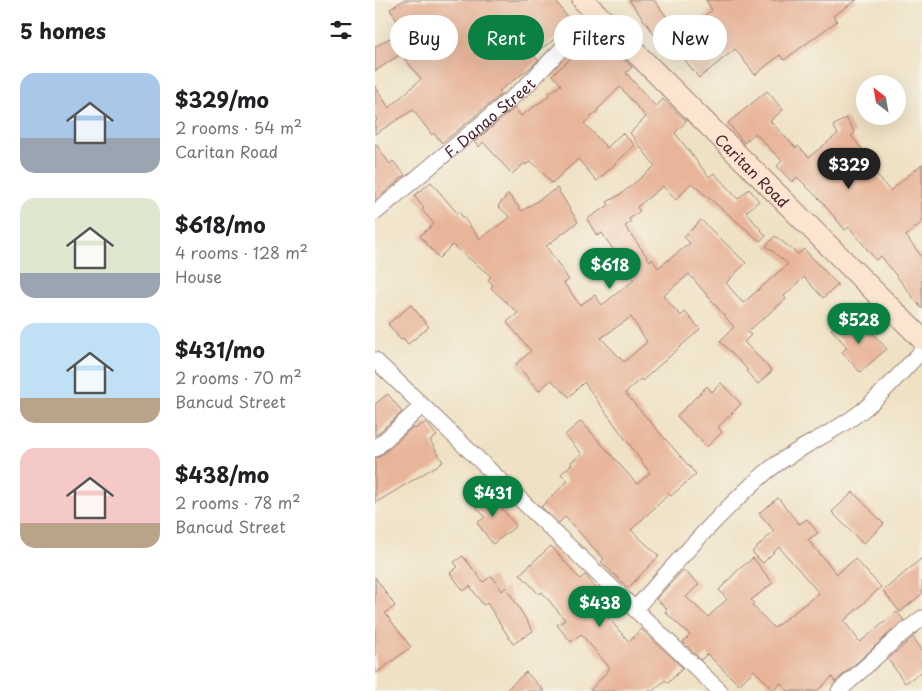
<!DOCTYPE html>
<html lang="en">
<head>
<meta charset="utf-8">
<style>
	body { margin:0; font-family:"Playpen Sans",sans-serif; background:#f6f6f6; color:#202124; height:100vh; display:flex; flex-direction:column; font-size:19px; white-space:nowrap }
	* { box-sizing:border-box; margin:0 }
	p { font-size:16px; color:#757577 }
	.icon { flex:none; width:28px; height:28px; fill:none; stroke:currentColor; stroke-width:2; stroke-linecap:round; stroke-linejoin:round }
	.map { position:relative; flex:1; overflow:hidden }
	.details { display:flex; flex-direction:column; background:#fff; width:375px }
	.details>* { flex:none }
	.banner { position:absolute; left:15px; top:15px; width:456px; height:45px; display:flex; gap:10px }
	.needle { width:32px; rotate:329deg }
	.controls { position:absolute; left:481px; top:75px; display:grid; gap:10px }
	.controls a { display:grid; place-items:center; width:50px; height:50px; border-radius:50%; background:#fff; box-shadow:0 5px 20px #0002; font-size:25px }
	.price { position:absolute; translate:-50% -42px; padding:0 11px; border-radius:18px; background:#0b8043; color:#fff; font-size:16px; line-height:32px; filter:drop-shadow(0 1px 2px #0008) }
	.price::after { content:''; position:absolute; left:50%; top:30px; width:15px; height:11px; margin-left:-8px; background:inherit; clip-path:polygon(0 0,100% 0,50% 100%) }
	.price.active { background:#222; color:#fff }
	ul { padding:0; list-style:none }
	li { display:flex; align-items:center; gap:15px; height:125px; padding:0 20px }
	li span { display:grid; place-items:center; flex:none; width:140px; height:100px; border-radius:15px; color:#555 }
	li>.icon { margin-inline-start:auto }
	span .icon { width:60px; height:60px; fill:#fffc; stroke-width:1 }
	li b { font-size:21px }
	h2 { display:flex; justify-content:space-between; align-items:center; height:60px; padding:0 20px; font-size:21px }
	.pill { padding:0 18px; border-radius:22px; background:#fff; box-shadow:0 5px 20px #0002; font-size:18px; line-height:45px }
	.pill.active { background:#0b8043; color:#fff }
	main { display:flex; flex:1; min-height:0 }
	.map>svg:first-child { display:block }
	.building { fill:#e8b59a; fill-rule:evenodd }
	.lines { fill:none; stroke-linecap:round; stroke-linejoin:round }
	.minor-casing { stroke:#9c8078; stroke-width:17 }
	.secondary-casing { stroke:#9c8078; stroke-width:23 }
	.minor { stroke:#fff; stroke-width:15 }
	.secondary { stroke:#fce5d0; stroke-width:21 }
	.labels { text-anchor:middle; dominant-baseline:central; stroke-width:4; stroke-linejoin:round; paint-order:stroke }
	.street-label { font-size:15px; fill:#4a1f2b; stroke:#f7f3e8 }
</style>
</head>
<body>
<main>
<section class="details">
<h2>5 homes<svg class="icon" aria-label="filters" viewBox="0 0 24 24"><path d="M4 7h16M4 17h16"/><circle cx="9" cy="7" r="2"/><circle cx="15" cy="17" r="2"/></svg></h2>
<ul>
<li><span style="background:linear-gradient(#a9c7e8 65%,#9aa5b1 0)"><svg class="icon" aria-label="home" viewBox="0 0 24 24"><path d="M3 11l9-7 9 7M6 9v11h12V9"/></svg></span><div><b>$329/mo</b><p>2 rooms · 54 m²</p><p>Caritan Road</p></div></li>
<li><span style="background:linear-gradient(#dfe7d0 75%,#9aa5b1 0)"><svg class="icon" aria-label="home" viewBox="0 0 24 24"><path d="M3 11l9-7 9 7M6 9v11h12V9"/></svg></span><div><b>$618/mo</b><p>4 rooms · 128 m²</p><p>House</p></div></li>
<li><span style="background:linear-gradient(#bfe0f5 75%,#b9a48a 0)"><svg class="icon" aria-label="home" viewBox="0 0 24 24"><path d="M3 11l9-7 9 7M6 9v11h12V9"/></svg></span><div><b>$431/mo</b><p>2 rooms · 70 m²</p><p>Bancud Street</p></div></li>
<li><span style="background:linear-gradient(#f6c9c9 75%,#b9a48a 0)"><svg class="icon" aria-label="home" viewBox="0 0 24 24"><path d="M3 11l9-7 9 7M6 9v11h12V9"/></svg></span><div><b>$438/mo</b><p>2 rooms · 78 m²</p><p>Bancud Street</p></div></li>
</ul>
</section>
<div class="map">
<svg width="547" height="691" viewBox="0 0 547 691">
	<rect width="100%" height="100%" fill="#f7f3e8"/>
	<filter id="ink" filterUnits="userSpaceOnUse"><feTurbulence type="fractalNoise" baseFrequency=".02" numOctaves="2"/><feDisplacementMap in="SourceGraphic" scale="10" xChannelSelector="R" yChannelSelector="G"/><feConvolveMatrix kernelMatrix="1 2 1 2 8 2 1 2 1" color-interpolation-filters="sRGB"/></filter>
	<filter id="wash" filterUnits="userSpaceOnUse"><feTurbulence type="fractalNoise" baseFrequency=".0096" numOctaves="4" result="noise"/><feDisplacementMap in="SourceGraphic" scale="20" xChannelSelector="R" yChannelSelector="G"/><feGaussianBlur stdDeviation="1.12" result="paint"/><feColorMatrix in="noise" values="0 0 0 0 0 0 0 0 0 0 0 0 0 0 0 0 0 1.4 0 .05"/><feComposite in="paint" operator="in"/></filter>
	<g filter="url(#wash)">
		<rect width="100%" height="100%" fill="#efe1c4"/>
		<g id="blocks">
			<g class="building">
				<polygon points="29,0 180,0 197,24 189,33 158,54 163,60 155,68 124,91 127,94 67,143 59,133 57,135 38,110 0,134 0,122 2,120 0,116 0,86 14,108 46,79 26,54 0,71 0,47 28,30 15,9"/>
				<polygon points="254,0 279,0 298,25 282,38"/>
				<polygon points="331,0 482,0 458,16 462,21 409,60 405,55 380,75 360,49 324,78 296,42 337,10"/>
				<path d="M223 35 257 67 251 73 281 107 288 99 311 121 300 133 334 177 339 173 363 199 374 189 384 201 371 212 391 236 385 241 316 183 301 200 288 186 262 207 265 211 254 219 256 222 250 226 275 261 277 259 283 268 315 243 309 237 326 220 371 263 351 283 368 303 413 264 391 246 400 236 423 254 429 249 463 285 448 298 429 277 409 296 411 299 372 332 376 335 369 342 397 371 383 384 371 371 373 370 345 341 359 327 314 274 288 296 306 316 310 312 325 329 267 381 265 379 250 393 321 474 296 496 294 494 256 530 284 556 253 588 226 562 229 559 190 517 184 523 166 507 193 481 186 474 197 464 196 462 207 454 190 435 206 421 262 484 275 473 209 382 194 397 176 380 164 391 141 364 156 351 132 322 143 313 116 288 118 285 113 280 116 276 77 245 64 258 45 236 59 224 47 210 49 208 39 196 56 182 82 213 84 212 105 239 135 217 123 206 133 194 147 211 182 188 203 222 171 246 194 280 189 283 205 305 220 295 227 305 259 280 227 233 222 236 212 219 234 205 232 202 246 194 280 166 255 133 271 117 245 87 222 110 223 111 209 123 232 148 247 133 260 145 222 181 203 159 177 183 156 161 151 165 150 163 137 174 108 142 104 147 99 142 139 108 146 116 174 96 173 94 186 85 177 75ZM256 317 272 342 249 362 226 338Z"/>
				<polygon points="392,91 408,110 395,121 421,148 423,146 434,157 463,134 458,126 471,118 480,133 476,136 496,159 492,163 515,191 547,164 547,222 531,236 547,257 547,309 506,256 501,260 474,227 470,230 447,202 422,177 417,182 402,166 407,161 380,133 369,143 353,123"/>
				<polygon points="0,143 15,164 18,161 30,175 0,201"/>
				<polygon points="36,305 54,327 33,344 28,338 26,340 13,324"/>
				<polygon points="470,317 486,335 493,328 512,349 485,372 467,352 472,347 456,329"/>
				<polygon points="346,383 366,404 343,427 347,432 332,447 302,416 332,386 337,392"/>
				<polygon points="13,394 27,412 0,436 0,404"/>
				<polygon points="51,422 62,436 55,440 68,462 0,503 0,458 6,456 38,427 40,429"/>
				<polygon points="109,490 124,506 125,506 141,526 118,544 102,523 110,517 96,501"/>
				<polygon points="478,492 509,524 488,544 457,512"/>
				<polygon points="403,498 424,524 432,519 443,533 433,540 462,574 480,559 506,587 469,621 485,642 522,612 529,620 460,682 457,677 442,691 413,691 406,683 399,690 379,670 364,685 332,654 326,660 308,642 315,635 290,612 292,609 281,599 308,570 324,584 311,597 333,617 352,599 344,590 363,570 378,558 398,583 376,600 379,603 377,605 399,628 444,593 404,547 388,563 377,552 399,531 384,513"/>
				<polygon points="176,546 205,579 210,575 212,577 237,609 230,614 254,642 266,629 308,668 293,683 290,680 278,691 215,691 235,668 206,634 196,642 182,625 190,620 167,592 164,594 145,574"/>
				<polygon points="88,556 108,582 117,576 127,591 131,587 158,631 138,644 112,603 108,605 95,586 89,591 75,573 83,567 79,562"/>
				<polygon points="547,558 547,594 525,612 508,591"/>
				<polygon points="0,577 20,606 10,613 36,647 0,674"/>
				<polygon points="538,637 547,650 547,672 530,683 513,659"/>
				<polygon points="151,672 169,691 130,691"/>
			</g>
		</g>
	</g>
	<g filter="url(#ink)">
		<use href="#blocks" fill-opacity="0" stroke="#9c8078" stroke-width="1"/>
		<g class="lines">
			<g class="minor-casing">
				<g id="minor">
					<path id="s1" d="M0 213 151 86 221 13"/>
					<polyline points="0,360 345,691"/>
					<polyline points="0,449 47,406"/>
					<path d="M260 609C301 563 342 515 389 474 419 448 457 435 488 410 508 394 529 369 547 351"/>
					<polyline points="464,691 523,637 547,618"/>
				</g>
			</g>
			<g class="secondary-casing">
				<g id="secondary">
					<path id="s2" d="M208 0 547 339"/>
				</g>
			</g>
			<use href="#minor" class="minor"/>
			<use href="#secondary" class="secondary"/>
		</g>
	</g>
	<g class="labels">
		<g class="street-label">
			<text stroke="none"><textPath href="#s1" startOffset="149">F. Danao Street</textPath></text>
			<text stroke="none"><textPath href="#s2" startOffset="240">Caritan Road</textPath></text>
		</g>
	</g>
</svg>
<div class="controls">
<a><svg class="needle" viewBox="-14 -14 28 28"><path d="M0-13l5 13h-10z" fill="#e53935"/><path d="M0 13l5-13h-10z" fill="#757577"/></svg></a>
</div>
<b class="price active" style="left:474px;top:190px">$329</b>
<b class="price" style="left:235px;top:290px">$618</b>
<b class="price" style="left:484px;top:345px">$528</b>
<b class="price" style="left:118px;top:518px">$431</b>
<b class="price" style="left:225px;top:628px">$438</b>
<div class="banner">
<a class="pill">Buy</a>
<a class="pill active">Rent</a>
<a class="pill">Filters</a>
<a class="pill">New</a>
</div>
</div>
</main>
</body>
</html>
